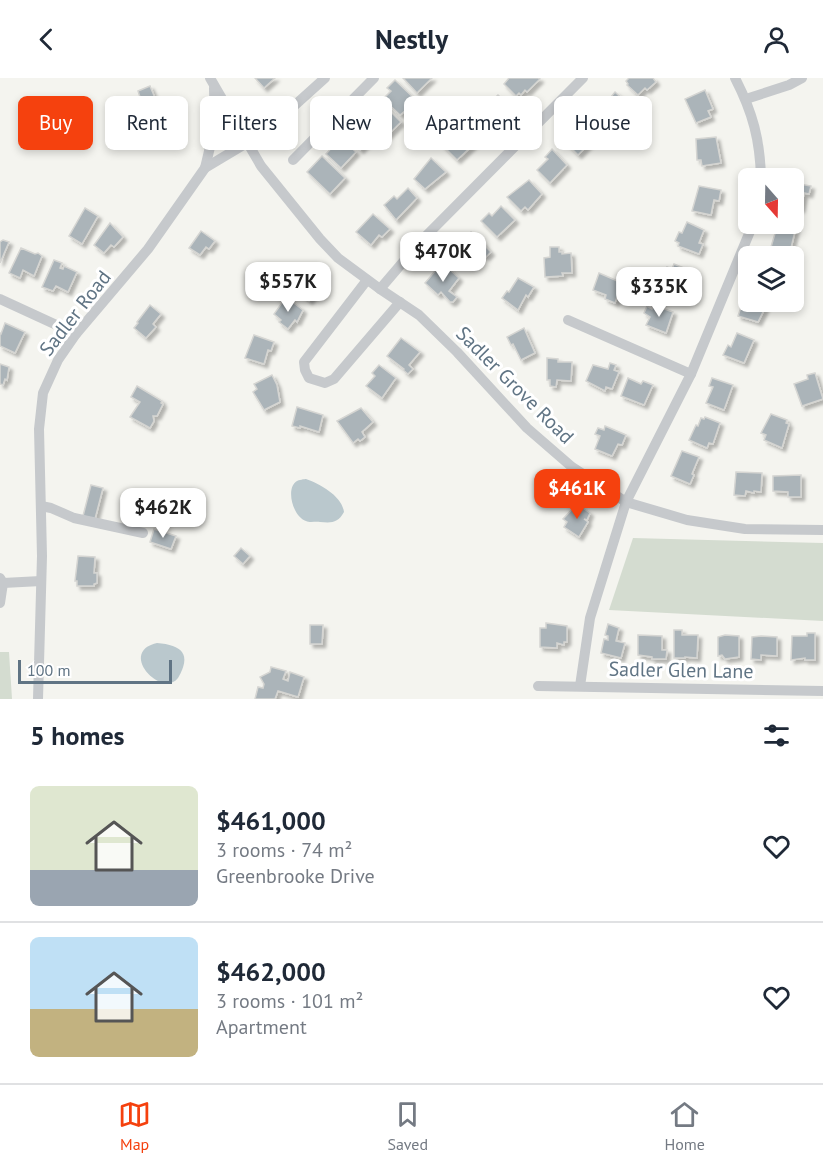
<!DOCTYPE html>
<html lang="en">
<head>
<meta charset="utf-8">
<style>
	body { margin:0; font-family:"PT Sans",sans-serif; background:#f6f6f7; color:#1f2937; height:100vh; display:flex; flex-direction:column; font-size:22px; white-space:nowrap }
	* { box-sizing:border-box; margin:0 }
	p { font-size:20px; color:#747a83 }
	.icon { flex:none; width:33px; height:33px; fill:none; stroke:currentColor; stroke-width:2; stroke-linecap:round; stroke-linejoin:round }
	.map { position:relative; height:621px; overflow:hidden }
	.sheet { display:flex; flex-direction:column; background:#fff; flex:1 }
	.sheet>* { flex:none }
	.top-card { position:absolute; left:18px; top:18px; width:788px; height:54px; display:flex; gap:12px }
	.needle { width:39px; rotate:160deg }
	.controls { position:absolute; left:738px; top:90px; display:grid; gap:12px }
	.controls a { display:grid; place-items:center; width:66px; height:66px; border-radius:9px; background:#fff; box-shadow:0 3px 9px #0003; font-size:30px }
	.scale { position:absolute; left:18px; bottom:15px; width:154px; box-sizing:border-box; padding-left:6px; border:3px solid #607484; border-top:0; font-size:16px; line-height:21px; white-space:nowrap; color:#607484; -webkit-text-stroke:4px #fff; paint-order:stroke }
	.price { position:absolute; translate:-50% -51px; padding:0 14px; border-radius:12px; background:#fff; color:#222; font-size:20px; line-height:39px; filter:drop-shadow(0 2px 3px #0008) }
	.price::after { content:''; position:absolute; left:50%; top:36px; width:18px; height:14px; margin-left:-9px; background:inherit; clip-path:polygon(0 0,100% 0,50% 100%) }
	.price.on { background:#f5410e; color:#fff }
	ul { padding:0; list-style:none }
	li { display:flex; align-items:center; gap:18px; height:150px; padding:0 30px }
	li+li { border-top:2px solid #e0e1e3 }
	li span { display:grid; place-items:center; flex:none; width:168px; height:120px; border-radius:9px; color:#555 }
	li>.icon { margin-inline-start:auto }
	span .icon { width:72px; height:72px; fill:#fffc; stroke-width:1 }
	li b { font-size:26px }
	h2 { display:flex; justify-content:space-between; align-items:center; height:72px; padding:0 30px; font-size:26px }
	.tag { padding:0 21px; border-radius:9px; background:#fff; box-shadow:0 3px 9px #0003; font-size:21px; line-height:54px }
	.tag.on { background:#f5410e; color:#fff }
	header { display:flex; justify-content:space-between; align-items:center; height:78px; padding:0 30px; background:#fff; font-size:27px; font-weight:600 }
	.tabs { display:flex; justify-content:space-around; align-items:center; height:84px; border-top:2px solid #e0e1e3; background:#fff; font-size:16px; color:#747a83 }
	.tabs a { display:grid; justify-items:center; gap:3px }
	.tabs .on { color:#f5410e }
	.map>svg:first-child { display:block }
	.green { fill:#d4dcd0 }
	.water { fill:#bac8cd }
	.building { fill:#abb4b9; stroke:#d5d5d2; stroke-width:1.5; filter:url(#shadow) }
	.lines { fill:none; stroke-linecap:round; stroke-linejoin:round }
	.minor { stroke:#c6c9cc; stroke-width:10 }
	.labels { text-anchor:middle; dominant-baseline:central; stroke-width:6; stroke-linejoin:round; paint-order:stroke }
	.street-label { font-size:20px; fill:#607484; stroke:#fff }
</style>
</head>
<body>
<header><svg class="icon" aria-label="back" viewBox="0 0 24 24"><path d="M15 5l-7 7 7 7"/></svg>Nestly<svg class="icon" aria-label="person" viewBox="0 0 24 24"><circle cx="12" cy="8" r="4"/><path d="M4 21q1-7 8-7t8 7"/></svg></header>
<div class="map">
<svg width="823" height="621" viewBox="0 0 823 621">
	<defs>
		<filter id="shadow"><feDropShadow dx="3.5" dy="3.5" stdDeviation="1.5" flood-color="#0004"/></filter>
	</defs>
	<rect width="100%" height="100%" fill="#f4f4ef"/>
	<g class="green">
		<polygon points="633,460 823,465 823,543 609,532"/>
		<polygon points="0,574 9,574 12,621 0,621"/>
	</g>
	<g class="water">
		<path d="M306 401C320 406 342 418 344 434 338 445 332 445 320 444 316 443 310 445 306 443 293 439 285 410 297 403 298 402 305 401 306 401Z"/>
		<path d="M157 565C182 567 192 576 178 600 162 621 117 574 157 565Z"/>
	</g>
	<g class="building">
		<polygon points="255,0 275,0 264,10"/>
		<polygon points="403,0 432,0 417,15"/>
		<polygon points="509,0 538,0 540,1 527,14 525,12 521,17 519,15 516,18 504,6"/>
		<polygon points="629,0 653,0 656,4 647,12 645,10 638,17 627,7 628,6 626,3"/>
		<polygon points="395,2 417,23 400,37 383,21 391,13 387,10"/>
		<polygon points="150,8 155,20 150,22 160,48 147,53 136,23 141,22 138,13"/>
		<polygon points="705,12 713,31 708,33 711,39 696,45 685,21"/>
		<polygon points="615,14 631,29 613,47 594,29 602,21 606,25"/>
		<polygon points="498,17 509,27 505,32 507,34 501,42 493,50 478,35"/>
		<polygon points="378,21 401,44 385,60 362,37"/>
		<polygon points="358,39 376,56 360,72 345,57 352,50 349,47"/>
		<polygon points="581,43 596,59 578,77 565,64 576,53 573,50"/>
		<polygon points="458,53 474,66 457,82 442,67"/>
		<polygon points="338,57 356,74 341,90 326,76 334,67 332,64"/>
		<polygon points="716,59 721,85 702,88 701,82 697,82 696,61"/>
		<polygon points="552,71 567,87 550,105 537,92 548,81 545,79"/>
		<polygon points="322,78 345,100 330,116 307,94"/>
		<polygon points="431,80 446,94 425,111 414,101"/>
		<polygon points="529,102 542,116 528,132 525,129 521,133 507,119"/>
		<polygon points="794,105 811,108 809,116 804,115 801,131 794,129"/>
		<polygon points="699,108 721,112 719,123 714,122 711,137 692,133"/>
		<polygon points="408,110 417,120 396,142 384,127 394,118 397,121"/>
		<polygon points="501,128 515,142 497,159 481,143 489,135 492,138"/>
		<polygon points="85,130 98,138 82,166 69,158"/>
		<polygon points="373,136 390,151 382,159 379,157 371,167 356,154"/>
		<polygon points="687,144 704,152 699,165 703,166 699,176 678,168 679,165 675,163 679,154 682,155"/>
		<polygon points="110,145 123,159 114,169 111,167 104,175 94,167"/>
		<polygon points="774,146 787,146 796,149 791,170 789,170 787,174 771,169 776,152 772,151"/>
		<polygon points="201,153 215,163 209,171 206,169 200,177 189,170"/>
		<polygon points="471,154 491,174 486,179 483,176 470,188 456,175 469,162 466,160"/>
		<polygon points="3,162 9,164 0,185 0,164"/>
		<polygon points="550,169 559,169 559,174 562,174 562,176 571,175 572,195 562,195 563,198 545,199 544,180 550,179"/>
		<polygon points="21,170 35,176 38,175 42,178 34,198 23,192 20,200 9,195"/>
		<polygon points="54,182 62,185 60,190 63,191 64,188 77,194 68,214 56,208 53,213 42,209"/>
		<polygon points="674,186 691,193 684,209 682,208 680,214 678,213 677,216 661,210 667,189 672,191"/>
		<polygon points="298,189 307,196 306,197 309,200 311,198 322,207 309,223 298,214 304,207 292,197"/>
		<polygon points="443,189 445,191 447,189 459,200 449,213 457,219 453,224 450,224 441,214 438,217 425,205 436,192 440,196 442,194 440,192"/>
		<polygon points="599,195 622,205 615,225 605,221 606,217 593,212"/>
		<polygon points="518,200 534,209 528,219 526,217 518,232 502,220 507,213 509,214"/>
		<polygon points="748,218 748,224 768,224 758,244 738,238 742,226 746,228"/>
		<polygon points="286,219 303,232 297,244 295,242 288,251 279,244 281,242 274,236"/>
		<polygon points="150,227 161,236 153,246 156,249 146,260 134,250 138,245 137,244"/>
		<polygon points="653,227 673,234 666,255 646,247 650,239 644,235 647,228 652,231"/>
		<polygon points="5,245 25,254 15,275 0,268 0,255 1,256"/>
		<polygon points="524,250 535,275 521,282 513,266 511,267 507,259"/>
		<polygon points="737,255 754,262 744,285 723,277 728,267 731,269"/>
		<polygon points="254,257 274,264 271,273 268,272 264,286 245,280"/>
		<polygon points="401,260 420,274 409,287 413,291 408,296 403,292 404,291 387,278"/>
		<polygon points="547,280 558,281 558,284 572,284 571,303 557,302 556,309 550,308 550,302 547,302"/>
		<polygon points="610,285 616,287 614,292 619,294 612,311 606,309 605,313 586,303 593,287 608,291"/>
		<polygon points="0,286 9,289 7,302 5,301 3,307 0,306"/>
		<polygon points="379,287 396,300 382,320 366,308 375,298 372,295"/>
		<polygon points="815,295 823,321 802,328 794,306 808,301 807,297"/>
		<polygon points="272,297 277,307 280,324 264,332 253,314 257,311 254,306"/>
		<polygon points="628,300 641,306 643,303 653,307 644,327 621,318"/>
		<polygon points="712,300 733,307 724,332 706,325 713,309 709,308"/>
		<polygon points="137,308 162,323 161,325 163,326 157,338 153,338 154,343 150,350 130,339 140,324 131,319"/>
		<polygon points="297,329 323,337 319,354 300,348 300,350 292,348"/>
		<polygon points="361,330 373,344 362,354 365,359 360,363 358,361 353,365 337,343"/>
		<polygon points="771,336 787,342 786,345 789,346 782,370 764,362 766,357 761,355"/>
		<polygon points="705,339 720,345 713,366 709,365 707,370 689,362 696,347 698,348 701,340 704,341"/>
		<polygon points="605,348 626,357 622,367 618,366 612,378 595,371 600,358 595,356 598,350 604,352"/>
		<polygon points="682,373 699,379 692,396 694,397 690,406 671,398"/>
		<polygon points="736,394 762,395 761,414 754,413 754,415 746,413 745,418 734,417"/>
		<polygon points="801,397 801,419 788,419 788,414 773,413 773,398"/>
		<polygon points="91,407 103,410 95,441 83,438"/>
		<polygon points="577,426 590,435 587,442 584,441 588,444 579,459 564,449 567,444 563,441"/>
		<polygon points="154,451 176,458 171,471 150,464"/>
		<polygon points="241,470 250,478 243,486 234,478"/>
		<polygon points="78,478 95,479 94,495 97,495 97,505 94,506 94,508 77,508 77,503 75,503"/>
		<polygon points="546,545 567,548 567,564 564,564 564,567 557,565 557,570 540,569 540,550 546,550"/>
		<polygon points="608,546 619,550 616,563 625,565 621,580 601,575 604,561 608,562 608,558 605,557"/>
		<polygon points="310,547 323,547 322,566 310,566"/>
		<polygon points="674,552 682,552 682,557 698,557 697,580 685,579 685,580 674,580"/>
		<polygon points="807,555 815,555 815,582 805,582 805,580 791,582 792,558 807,558"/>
		<polygon points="638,557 662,558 662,572 667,572 666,581 652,581 652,579 638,577"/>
		<polygon points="725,557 739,558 739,579 725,581 722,577 718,578 718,559"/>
		<polygon points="761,558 777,559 777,578 761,577 761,582 751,581 752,559"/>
		<polygon points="271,589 286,593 283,601 288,603 290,594 304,599 298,619 278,613 275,621 255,621 258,609 263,610 264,606 260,599 270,594"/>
	</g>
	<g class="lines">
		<g class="minor">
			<polyline points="210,0 261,88 320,161 338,180 380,211 419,237 457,274 527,350 572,389 626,424 687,442 745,451 823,452"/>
			<path d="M735 0C753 35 760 62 761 100"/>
			<polyline points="746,21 789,7 802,0"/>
			<polyline points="293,82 374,0"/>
			<polyline points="205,90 215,48 214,10"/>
			<polyline points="367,202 304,284 305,292 309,300 325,305 334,301 400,224"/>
			<polyline points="380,211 421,163 583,0"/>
			<polyline points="0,221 76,256"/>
			<polyline points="568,242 691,296"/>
			<polyline points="41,428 51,430 74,440 143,455"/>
			<polyline points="3,505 41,503"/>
			<polyline points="0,525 3,505 0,500"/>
			<polyline points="538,608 823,613"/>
			<polyline points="580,608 590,540 626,424 691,296 753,146"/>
			<polyline points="38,621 42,478 39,351 43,315 58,282 76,256 148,171 205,90 265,54 325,0"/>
		</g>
	</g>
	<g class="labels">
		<g class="street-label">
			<text transform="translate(75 235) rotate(-52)">Sadler Road</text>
			<text transform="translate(515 307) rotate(45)">Sadler Grove Road</text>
			<text transform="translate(681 592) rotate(1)">Sadler Glen Lane</text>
		</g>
	</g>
</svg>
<div class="controls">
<a><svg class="needle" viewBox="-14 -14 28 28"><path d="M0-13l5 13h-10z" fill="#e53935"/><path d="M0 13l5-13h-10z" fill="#747a83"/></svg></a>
<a><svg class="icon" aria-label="layers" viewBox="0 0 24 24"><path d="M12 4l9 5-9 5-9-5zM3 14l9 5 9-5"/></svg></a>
</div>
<div class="scale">100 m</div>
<b class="price" style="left:443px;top:205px">$470K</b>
<b class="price" style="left:288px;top:235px">$557K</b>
<b class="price" style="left:659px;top:240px">$335K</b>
<b class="price on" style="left:577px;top:442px">$461K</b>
<b class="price" style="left:163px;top:461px">$462K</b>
<div class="top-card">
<a class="tag on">Buy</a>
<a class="tag">Rent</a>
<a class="tag">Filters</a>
<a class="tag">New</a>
<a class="tag">Apartment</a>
<a class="tag">House</a>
</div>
</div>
<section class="sheet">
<h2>5 homes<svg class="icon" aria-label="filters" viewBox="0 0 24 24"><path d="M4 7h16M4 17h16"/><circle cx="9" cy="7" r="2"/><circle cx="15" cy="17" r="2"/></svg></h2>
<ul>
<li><span style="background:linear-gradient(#dfe7d0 70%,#9aa5b1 0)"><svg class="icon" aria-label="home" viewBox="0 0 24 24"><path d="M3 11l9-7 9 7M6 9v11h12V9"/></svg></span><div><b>$461,000</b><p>3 rooms · 74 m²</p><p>Greenbrooke Drive</p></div><svg class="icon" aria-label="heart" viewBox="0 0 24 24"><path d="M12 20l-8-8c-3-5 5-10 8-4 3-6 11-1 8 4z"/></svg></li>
<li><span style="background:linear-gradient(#bfe0f5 60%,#c2b280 0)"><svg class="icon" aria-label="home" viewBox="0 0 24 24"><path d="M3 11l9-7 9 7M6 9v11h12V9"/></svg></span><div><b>$462,000</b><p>3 rooms · 101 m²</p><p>Apartment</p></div><svg class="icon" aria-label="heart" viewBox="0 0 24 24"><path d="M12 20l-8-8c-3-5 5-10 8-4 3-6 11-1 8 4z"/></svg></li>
</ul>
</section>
<nav class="tabs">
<a class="on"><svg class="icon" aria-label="map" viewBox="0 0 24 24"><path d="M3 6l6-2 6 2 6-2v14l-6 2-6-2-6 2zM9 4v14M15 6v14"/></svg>Map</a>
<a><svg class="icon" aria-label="saved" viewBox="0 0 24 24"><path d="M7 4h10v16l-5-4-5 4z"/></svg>Saved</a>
<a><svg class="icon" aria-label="home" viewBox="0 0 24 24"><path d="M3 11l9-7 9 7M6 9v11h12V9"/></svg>Home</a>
</nav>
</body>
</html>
